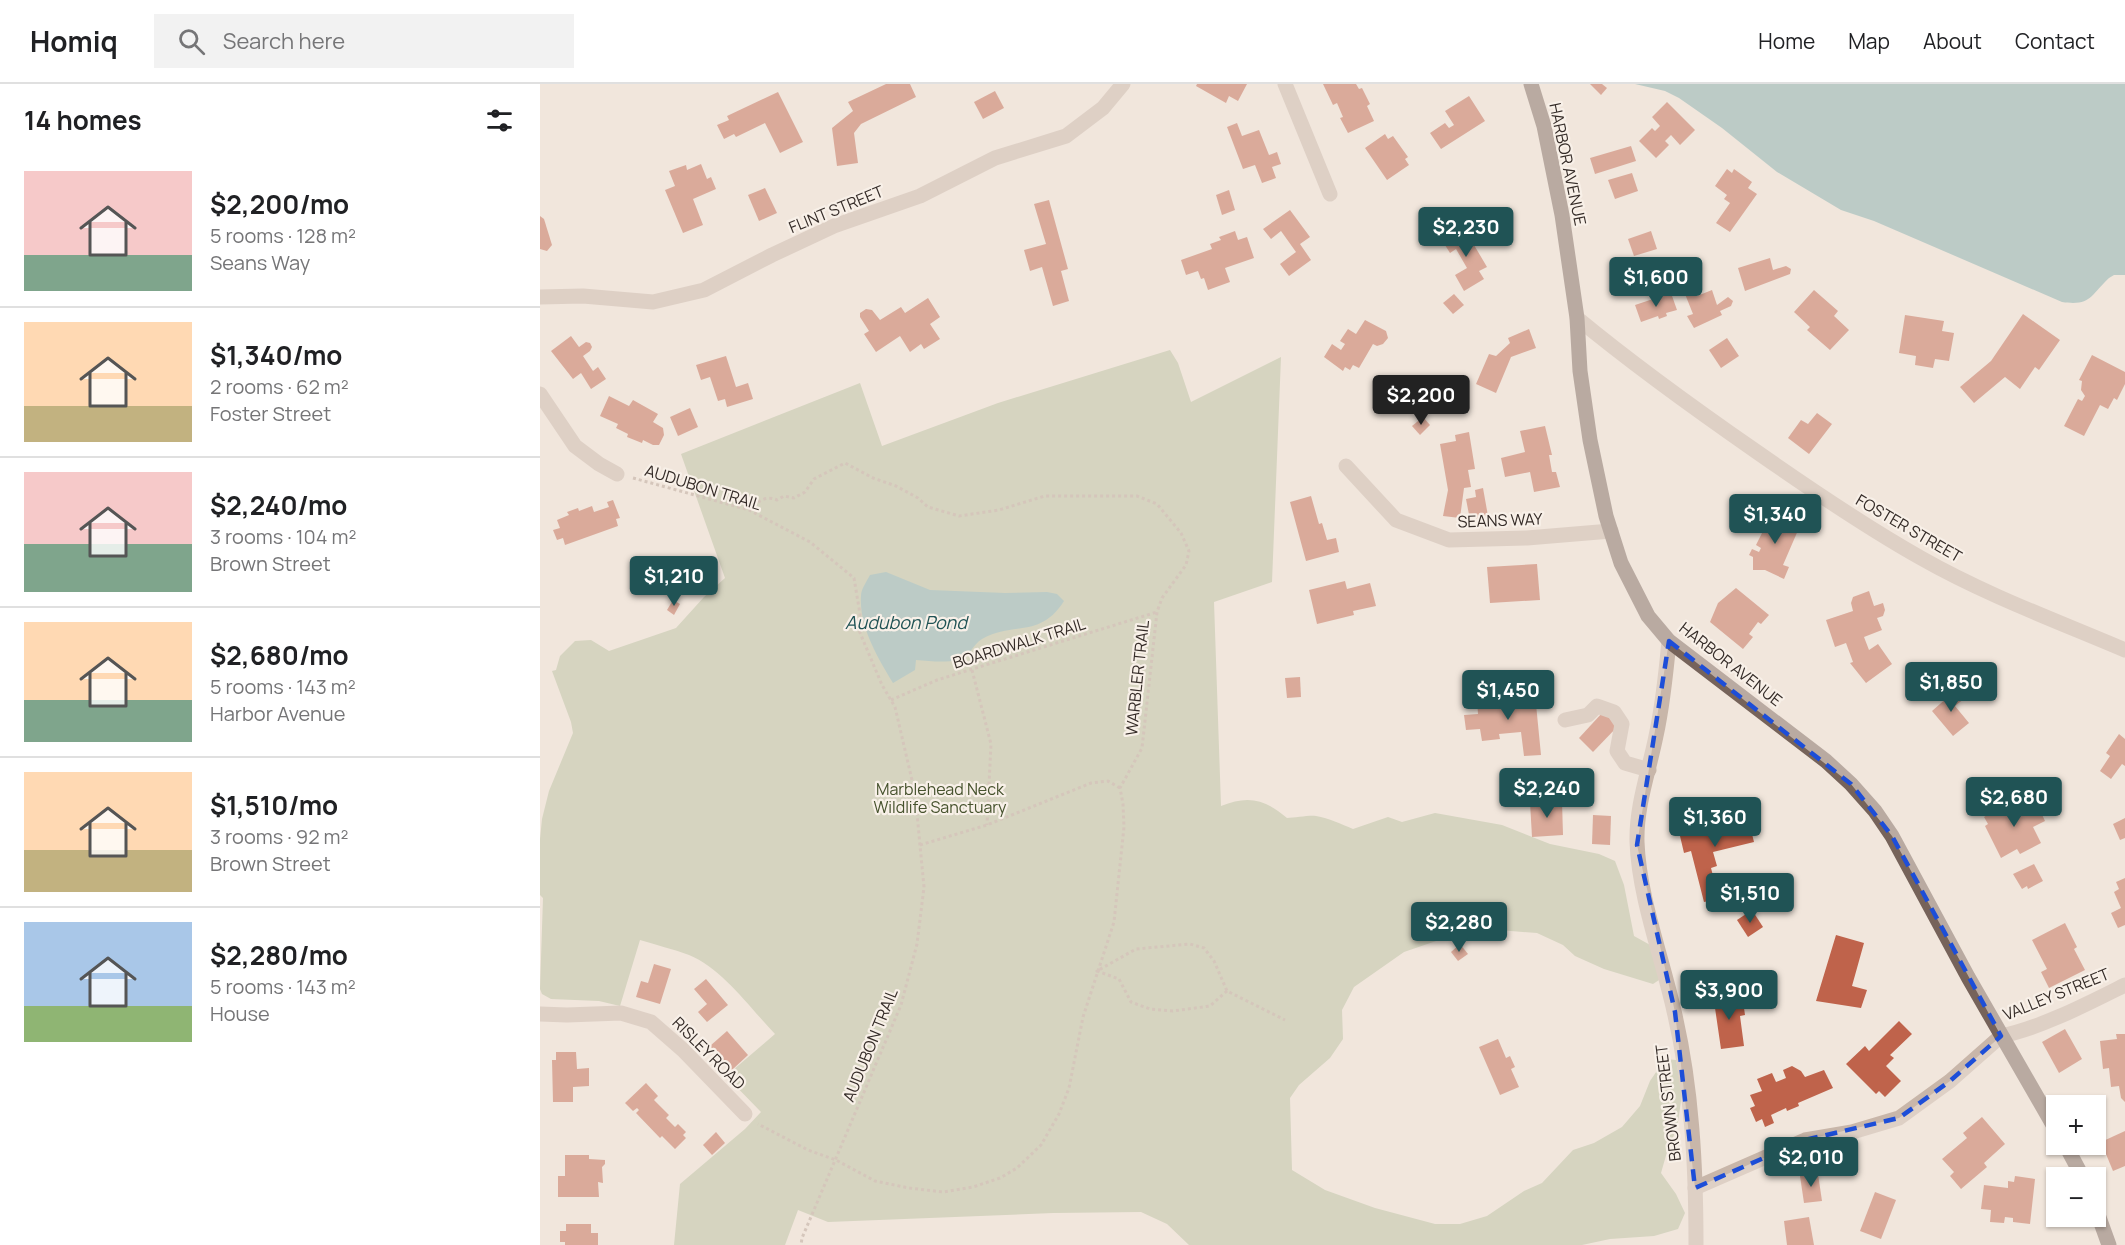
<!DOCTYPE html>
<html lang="en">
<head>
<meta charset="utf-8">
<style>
	body { margin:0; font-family:Manrope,sans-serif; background:#f2f2f2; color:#202124; height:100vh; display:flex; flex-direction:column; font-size:22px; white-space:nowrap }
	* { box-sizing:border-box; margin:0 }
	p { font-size:20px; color:#757577 }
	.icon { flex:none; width:33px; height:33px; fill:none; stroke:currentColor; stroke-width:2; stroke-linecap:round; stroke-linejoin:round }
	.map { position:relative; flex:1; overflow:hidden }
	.details { display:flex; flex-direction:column; background:#fff; width:540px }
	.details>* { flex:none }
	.fabs { position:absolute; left:1506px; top:1011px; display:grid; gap:12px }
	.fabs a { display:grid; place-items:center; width:60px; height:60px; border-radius:0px; background:#fff; box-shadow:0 2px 4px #0004; font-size:30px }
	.price { position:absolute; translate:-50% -51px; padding:0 14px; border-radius:6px; background:#205355; color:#fff; font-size:20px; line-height:39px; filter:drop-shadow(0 2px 3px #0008) }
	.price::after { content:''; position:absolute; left:50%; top:36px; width:18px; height:14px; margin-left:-9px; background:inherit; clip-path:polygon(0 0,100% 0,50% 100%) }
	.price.current { background:#222; color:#fff }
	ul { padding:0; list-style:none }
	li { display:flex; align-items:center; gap:18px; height:150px; padding:0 24px }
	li+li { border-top:2px solid #e0e0e0 }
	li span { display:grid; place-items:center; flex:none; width:168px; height:120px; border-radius:0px; color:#555 }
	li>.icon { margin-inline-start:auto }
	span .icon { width:72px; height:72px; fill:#fffc; stroke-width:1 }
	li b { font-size:26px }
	h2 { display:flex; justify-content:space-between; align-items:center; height:72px; padding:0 24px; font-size:26px }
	header { display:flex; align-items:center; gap:36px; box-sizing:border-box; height:84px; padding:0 30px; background:#fff; border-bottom:2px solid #e0e0e0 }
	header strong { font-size:28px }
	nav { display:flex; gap:33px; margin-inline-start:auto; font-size:21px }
	.search { width:420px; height:54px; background:#f2f2f2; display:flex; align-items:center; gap:15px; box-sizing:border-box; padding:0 21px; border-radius:0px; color:#757577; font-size:22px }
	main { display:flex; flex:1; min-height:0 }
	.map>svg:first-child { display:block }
	.green { fill:#b5bf9d }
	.water { fill:#7cacac }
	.building { fill:#bf634b }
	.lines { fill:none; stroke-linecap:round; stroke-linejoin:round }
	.path { stroke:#b4a093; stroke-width:3; stroke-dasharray:3 3; stroke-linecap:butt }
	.minor { stroke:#c8b6a9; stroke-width:15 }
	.major { stroke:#76635a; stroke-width:15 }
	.marked { fill:none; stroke:#1d4ed8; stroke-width:4.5; stroke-dasharray:12 8; stroke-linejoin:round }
	.labels { text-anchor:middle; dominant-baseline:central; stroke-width:4.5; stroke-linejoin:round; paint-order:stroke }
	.street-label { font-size:16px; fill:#352c28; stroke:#f8f0e8 }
	.park-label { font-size:16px; fill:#46522d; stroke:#f8f0e8 }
	.water-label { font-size:18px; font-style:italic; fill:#205355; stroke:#f8f0e8 }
</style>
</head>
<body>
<header>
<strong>Homiq</strong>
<div class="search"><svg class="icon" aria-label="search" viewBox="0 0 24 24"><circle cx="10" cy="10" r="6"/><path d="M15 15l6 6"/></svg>Search here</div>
<nav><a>Home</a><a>Map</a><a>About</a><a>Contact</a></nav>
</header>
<main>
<section class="details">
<h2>14 homes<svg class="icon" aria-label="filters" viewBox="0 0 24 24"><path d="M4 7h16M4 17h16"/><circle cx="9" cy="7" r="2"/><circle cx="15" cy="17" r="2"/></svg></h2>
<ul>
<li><span style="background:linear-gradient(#f6c9c9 70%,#7fa58c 0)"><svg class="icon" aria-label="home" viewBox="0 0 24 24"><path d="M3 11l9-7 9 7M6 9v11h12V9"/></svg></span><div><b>$2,200/mo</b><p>5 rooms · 128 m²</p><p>Seans Way</p></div></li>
<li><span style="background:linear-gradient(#ffd9b3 70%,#c2b280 0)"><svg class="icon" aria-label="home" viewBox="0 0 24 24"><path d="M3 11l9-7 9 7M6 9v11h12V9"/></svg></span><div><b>$1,340/mo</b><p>2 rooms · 62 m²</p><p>Foster Street</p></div></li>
<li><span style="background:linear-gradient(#f6c9c9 60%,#7fa58c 0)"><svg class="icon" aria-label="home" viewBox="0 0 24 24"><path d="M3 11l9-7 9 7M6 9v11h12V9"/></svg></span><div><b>$2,240/mo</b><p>3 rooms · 104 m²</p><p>Brown Street</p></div></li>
<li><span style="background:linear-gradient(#ffd9b3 65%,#7fa58c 0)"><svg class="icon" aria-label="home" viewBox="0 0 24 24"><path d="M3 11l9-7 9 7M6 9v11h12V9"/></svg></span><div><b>$2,680/mo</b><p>5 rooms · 143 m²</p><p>Harbor Avenue</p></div></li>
<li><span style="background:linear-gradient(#ffd9b3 65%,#c2b280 0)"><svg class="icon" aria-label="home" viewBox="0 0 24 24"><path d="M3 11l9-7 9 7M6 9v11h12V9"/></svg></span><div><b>$1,510/mo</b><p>3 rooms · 92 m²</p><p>Brown Street</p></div></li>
<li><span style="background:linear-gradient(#a9c7e8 70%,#8fb573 0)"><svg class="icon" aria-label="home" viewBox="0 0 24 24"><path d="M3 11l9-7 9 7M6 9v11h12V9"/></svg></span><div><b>$2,280/mo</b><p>5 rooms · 143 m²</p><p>House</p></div></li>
</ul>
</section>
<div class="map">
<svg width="1585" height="1161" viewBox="0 0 1585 1161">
	<rect width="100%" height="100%" fill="#f1e6dc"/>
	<path class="green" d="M630 266 638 279 651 318 741 273 732 498 674 518 681 722C708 711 725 715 747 734 755 734 769 731 776 732 789 734 801 740 813 745L848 733 862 738 895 729 962 741 1010 760 1059 770 1075 777 1084 801 1094 852 1112 862 1119 896 1113 900 1064 885 1035 872 1023 861 997 849 934 844 864 868 814 903 802 926 803 955 790 974 759 1001 750 1014 752 1086 785 1106 835 1124 895 1140H920L947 1132 984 1107 1002 1099 1033 1066 1054 1059 1082 1043 1100 1022 1110 997 1125 975 1136 976 1142 1010 1137 1045 1129 1061 1121 1089 1136 1110 1145 1129 1138 1145 1114 1152 1070 1155 1042 1161H649L627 1140 601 1128 513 1129 288 1138 258 1126 245 1161H134L140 1100 205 1045 221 1028 186 992 235 950C210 924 182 884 149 871 133 865 116 861 100 856L80 922 59 917 11 915 2 910 0 905 3 814 0 811V755L2 735 9 707 33 649 31 638 12 587 16 586 20 572 35 557 51 556 69 567 136 544 164 513 185 494 141 370 320 299 342 362 458 319Z"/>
	<g class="water">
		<path d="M1095 0H1585V191H1574L1569 194C1550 212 1551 222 1522 218L1334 137 1301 126 1237 88 1182 44 1139 14 1125 7Z"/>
		<path d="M346 488 390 506 465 509 507 508 517 510 524 517C500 555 473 537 442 555 432 561 430 573 418 576 404 579 390 577 376 576L375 586 353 599C338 574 319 543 321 512 321 505 327 497 330 491Z"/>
	</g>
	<g class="building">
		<polygon points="346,0 370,0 376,13 321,40 314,49 318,79 297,82 292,44 313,27 308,18"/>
		<polygon points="657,0 707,0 698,17 689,12 686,19 656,2"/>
		<polygon points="783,0 816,0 819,5 822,4 830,20 827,22 834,37 808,49 800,34 803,33 797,19 793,21"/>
		<polygon points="1050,0 1062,0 1067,4 1061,11"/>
		<polygon points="455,7 464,24 443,35 434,18"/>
		<polygon points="238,8 263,58 240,69 225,39 196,53 194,50 184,55 177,41 189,36 187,32"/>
		<polygon points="929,12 945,37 901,65 890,49 905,39 909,44 914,41 905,27"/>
		<polygon points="1127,18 1155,46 1140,61 1131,51 1125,57 1129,61 1116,74 1099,57 1112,44 1115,47 1120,42 1112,33"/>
		<polygon points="697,39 702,52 719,46 729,71 737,68 741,80 732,83 736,94 722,99 715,81 703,85 687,43"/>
		<polygon points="845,50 848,55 853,52 868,73 865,75 869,81 847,96 825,64"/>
		<polygon points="1091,62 1096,77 1055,90 1050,74"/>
		<polygon points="161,80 167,95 171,93 176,105 153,115 163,141 143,149 125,106 135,102 129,87 146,81 147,86"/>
		<polygon points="1187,85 1192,89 1194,85 1212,98 1208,104 1217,110 1190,148 1176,139 1190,119 1184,115 1187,111 1175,102"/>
		<polygon points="1092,89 1098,107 1075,115 1068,96"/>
		<polygon points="225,104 237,129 219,137 208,111"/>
		<polygon points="689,106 695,126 682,131 676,111"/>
		<polygon points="509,116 528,185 521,187 529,217 513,222 502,183 490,187 484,166 506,160 494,120"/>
		<polygon points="750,126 770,153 760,160 771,176 749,192 740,180 756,168 741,147 731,155 723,145"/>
		<polygon points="0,132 4,135 12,161 7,167 0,165"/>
		<polygon points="924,144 947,183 939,187 944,195 924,207 915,191 927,184 916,165 910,169 900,153 913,146 915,149"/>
		<polygon points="695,147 698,156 707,153 714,174 685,184 690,198 668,206 664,194 661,195 658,187 646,191 641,176 672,165 670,160 681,156 679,153"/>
		<polygon points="1111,147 1117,165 1094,172 1088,155"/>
		<polygon points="1230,174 1233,186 1246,182 1251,185 1250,190 1205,207 1198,184"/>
		<polygon points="1153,202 1157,212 1172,206 1177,221 1188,213 1193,217 1191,222 1180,227 1182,231 1154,244 1147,232 1153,230 1143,205"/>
		<polygon points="1274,206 1298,227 1294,232 1309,246 1290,266 1267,246 1270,243 1254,228"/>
		<polygon points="1131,209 1137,226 1126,229 1127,232 1119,235 1118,232 1101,238 1095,221"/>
		<polygon points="914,210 924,221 913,230 903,219"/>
		<polygon points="388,214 400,233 390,240 400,255 384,265 381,260 370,268 360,252 336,268 324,250 329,247 320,233 320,229 326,225 332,226 340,236 361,223 365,229"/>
		<polygon points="1483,230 1520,256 1499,286 1495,283 1480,305 1465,293 1434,319 1420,303 1451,277"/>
		<polygon points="1365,231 1404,237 1402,247 1414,249 1409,277 1395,275 1393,284 1375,281 1376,272 1359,269"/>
		<polygon points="825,236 846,247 848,254 843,260 837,262 833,260 819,284 813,281 810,286 805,283 803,287 784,273 792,260 801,266 805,260 800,257 808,245 816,250"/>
		<polygon points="989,245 996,264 971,273 956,309 936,300 949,270 956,272 970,259 968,254"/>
		<polygon points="31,252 39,263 46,258 50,259 52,263 50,267 43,272 53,287 58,283 66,295 51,305 41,289 33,295 11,267"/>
		<polygon points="1187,254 1199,272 1181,284 1169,266"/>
		<polygon points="1552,271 1585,288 1585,300 1577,316 1574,314 1568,325 1560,321 1544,352 1524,342 1538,315 1542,317 1545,312 1541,306 1542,297 1539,296"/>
		<polygon points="186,272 196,303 208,299 213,315 187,323 185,315 178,317 170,293 161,296 156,281"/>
		<polygon points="69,312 89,322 93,316 118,330 113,338 123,344 124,351 119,361 113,361 103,356 102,359 87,353 88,350 76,344 78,340 60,332"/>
		<polygon points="150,324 158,343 138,352 130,333"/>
		<polygon points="1277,329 1292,340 1269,370 1248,354 1261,336 1268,340"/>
		<polygon points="883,333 890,341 880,351 872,342"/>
		<polygon points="1005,342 1012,371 1009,371 1012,388 1016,388 1020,403 994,408 990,388 965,393 961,374 985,368 980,347"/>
		<polygon points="929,348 935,385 928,386 931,403 924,404 920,434 903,432 908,406 900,360 916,357 915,351"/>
		<polygon points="943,404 948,432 930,436 926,415 936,413 935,406"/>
		<polygon points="771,412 779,440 782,439 787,456 796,454 799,468 766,477 750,418"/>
		<polygon points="73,416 80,434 76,435 78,442 25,461 23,454 17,456 13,446 20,444 17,436 29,431 27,428 38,424 39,427 52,422 54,428 69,423 67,418"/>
		<polygon points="1236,426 1258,437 1256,443 1259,444 1243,481 1249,483 1244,495 1225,486 1213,486 1213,473 1209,471 1212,465 1219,468 1221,464 1216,461 1226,441 1231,444 1233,439 1231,438"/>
		<polygon points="997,480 1000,516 950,519 947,483"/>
		<polygon points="805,497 807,505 830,499 836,522 813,527 814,531 777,540 769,506"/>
		<polygon points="1196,504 1229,531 1221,540 1218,538 1209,550 1213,553 1203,565 1170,538 1178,519"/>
		<polygon points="1329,507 1334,522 1343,519 1345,526 1343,532 1337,534 1342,546 1324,553 1329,566 1338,560 1352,580 1326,599 1310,579 1313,578 1306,559 1295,563 1286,536 1313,527 1311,519 1313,513"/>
		<polygon points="133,516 140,520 134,531 127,526"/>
		<polygon points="760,593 761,613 747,614 745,594"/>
		<polygon points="1417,605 1425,614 1415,622 1429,639 1413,652 1392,627"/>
		<polygon points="995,610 1001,671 984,672 981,648 959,650 960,655 942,657 940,645 926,646 924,631 938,630 937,616 952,614 952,618 982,615 981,612"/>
		<polygon points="1063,628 1078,642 1053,668 1039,654"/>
		<polygon points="1579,650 1585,655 1585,682 1582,680 1571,695 1560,687 1570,672 1566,669"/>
		<polygon points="1480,715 1484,723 1487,721 1490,726 1498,722 1505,737 1493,743 1501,759 1480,770 1477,765 1461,774 1445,742 1448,740 1444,733 1462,721 1464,724"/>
		<polygon points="1022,717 1023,751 992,753 990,718"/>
		<polygon points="1053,731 1071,732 1070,761 1052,760"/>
		<polygon points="1211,732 1212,739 1217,738 1219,749 1212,750 1214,758 1173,768 1177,782 1171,784 1179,815 1164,818 1151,767 1144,769 1140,752 1146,751 1144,741 1159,737 1161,746"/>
		<polygon points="1585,734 1585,754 1580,756 1573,740"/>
		<polygon points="1494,780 1503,797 1488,805 1487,802 1482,805 1473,790"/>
		<polygon points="1585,794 1585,841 1578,844 1571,829 1581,824 1574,808 1579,805 1576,798"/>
		<polygon points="1212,826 1223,843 1208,853 1197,836"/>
		<polygon points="1525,839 1537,863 1534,865 1545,886 1509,904 1501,888 1507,885 1492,856"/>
		<polygon points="1296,851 1324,859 1312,902 1327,906 1321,924 1276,917"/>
		<polygon points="920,860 928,870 918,877 911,868"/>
		<polygon points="114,880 131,885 120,920 96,913 101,897 108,899"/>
		<polygon points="166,895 188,921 167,938 158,928 167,920 154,905"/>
		<polygon points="1191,906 1192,915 1197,915 1198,925 1204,924 1205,931 1200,932 1204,962 1181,965 1175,924 1180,923 1179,908"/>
		<polygon points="1359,937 1372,950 1350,971 1354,974 1346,982 1361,997 1345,1013 1339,1007 1336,1010 1306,980 1325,962 1329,967"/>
		<polygon points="1525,945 1542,975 1519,989 1502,958"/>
		<polygon points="187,947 208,971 192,986 170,962"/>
		<polygon points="1576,950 1585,950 1585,1018 1581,1014 1579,1002 1571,1003 1569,984 1563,985 1560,957 1577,955"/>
		<polygon points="958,955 966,974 970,972 975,983 971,985 979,1003 960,1011 939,963"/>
		<polygon points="16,968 36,968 37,985 49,984 49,1002 33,1003 33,1018 13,1018 12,976 16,976"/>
		<polygon points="1252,982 1261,987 1265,993 1284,986 1293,1004 1258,1019 1259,1022 1247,1027 1246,1024 1231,1031 1234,1039 1225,1043 1222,1035 1216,1038 1210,1024 1215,1022 1210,1011 1222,1007 1217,995 1232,989 1236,998 1246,994 1243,986"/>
		<polygon points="106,999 118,1012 114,1016 129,1031 126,1034 135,1043 138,1040 146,1048 143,1051 146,1054 135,1065 122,1052 120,1054 96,1029 99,1026 97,1024 93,1027 85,1019"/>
		<polygon points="1442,1033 1465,1060 1444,1079 1447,1083 1421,1105 1410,1092 1414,1088 1402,1075 1427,1054 1423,1049"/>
		<polygon points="1585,1047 1585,1082 1573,1087 1561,1058"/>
		<polygon points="176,1048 185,1059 172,1071 163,1061"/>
		<polygon points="25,1071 49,1071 49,1075 65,1076 65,1080 62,1083 63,1099 58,1098 59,1113 18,1113 18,1092 25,1092"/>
		<polygon points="1278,1090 1282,1117 1264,1119 1260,1092"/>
		<polygon points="1475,1092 1495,1095 1490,1140 1473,1138 1473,1134 1465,1133 1464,1139 1450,1138 1451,1126 1441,1125 1444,1101 1468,1104 1468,1097 1474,1098"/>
		<polygon points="1335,1108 1356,1116 1341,1155 1320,1147"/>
		<polygon points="1269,1133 1274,1161 1247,1161 1244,1137"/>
		<polygon points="26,1140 51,1140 51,1149 58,1149 58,1161 25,1161 25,1158 20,1158 20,1147 26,1147"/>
	</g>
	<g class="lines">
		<g class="path">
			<polyline points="93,394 209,426 270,458 314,494 320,530 318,544 342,601 355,623 375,709 384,803 377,860 361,921 262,1154 261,1161"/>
			<path d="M209 426C217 418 225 411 237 416L244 412 254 414 265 408 274 395 305 379 333 394 356 402 378 414 388 423 419 432 459 426 505 412H597L617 420 641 449 649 467 646 481 622 514 617 528 602 664 580 704 583 720 584 743 574 838 543 933 529 1004 519 1030 501 1061 477 1084 460 1094 433 1103 403 1108 369 1104 335 1097 296 1076 268 1066 218 1040"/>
			<polyline points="432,586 451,660 447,741"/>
			<polyline points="351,616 397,596 617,528"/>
			<polyline points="380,761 447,741 551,699 568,697 580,704"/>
			<polyline points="687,907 670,922 633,927 610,925 591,918 579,895 557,887 596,865 650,860 664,864 674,877 687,907 745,936"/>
		</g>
		<g class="minor">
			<polyline points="745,0 790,110"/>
			<polyline points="0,213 43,212 113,218 164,206 232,171 294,142 380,112 455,74 526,52 563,24 583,0"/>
			<path d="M1037 234C1095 282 1155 325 1217 368 1270 405 1324 442 1381 474 1446 511 1517 537 1585 566"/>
			<polyline points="0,310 35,362 59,380 77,390"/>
			<polyline points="806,382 856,436 909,456 987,454 1071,447"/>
			<path d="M1129 557C1126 589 1123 620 1116 652 1109 687 1096 722 1097 758 1099 813 1122 873 1134 927 1152 1003 1156 1083 1156 1161"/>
			<polyline points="1025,636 1048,631 1057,622 1074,628 1082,640 1077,667 1085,679 1109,686"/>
			<polyline points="0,930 27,931 81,929 111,938 143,966 205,1030"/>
			<path d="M1155 1104 1265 1056 1312 1048 1359 1034 1410 997 1461 952C1501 944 1549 919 1585 901"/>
		</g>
		<g class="major">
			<polyline points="991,0 1004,42 1022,131 1037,234 1040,287 1050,356 1066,432 1081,479 1108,532 1129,557 1286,677 1311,700 1335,727 1352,752 1428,893 1516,1046"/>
			<polyline points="1525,1060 1543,1094"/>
			<polyline points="1556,1125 1569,1161"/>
		</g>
	</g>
	<path d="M0 0H1585V1161H0ZM1129 557 1311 700 1352 752 1461 952 1410 997 1359 1034 1265 1056 1155 1104 1135 928 1097 761Z" fill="#f1e6dc" fill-opacity=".55" fill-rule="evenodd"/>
	<path class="marked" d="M1129 557 1311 700 1352 752 1461 952 1410 997 1359 1034 1265 1056 1155 1104 1135 928 1097 761Z"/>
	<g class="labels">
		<g class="street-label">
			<text transform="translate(1028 80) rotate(78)">HARBOR AVENUE</text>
			<text transform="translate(296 125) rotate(-22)">FLINT STREET</text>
			<text transform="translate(163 403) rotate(17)">AUDUBON TRAIL</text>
			<text transform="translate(960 436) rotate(-2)">SEANS WAY</text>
			<text transform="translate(1369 444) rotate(30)">FOSTER STREET</text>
			<text transform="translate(479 559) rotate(-17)">BOARDWALK TRAIL</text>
			<text transform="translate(1191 580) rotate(38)">HARBOR AVENUE</text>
			<text transform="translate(597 594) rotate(-84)">WARBLER TRAIL</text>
			<text transform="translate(1516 910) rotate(-22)">VALLEY STREET</text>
			<text transform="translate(330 961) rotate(-68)">AUDUBON TRAIL</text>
			<text transform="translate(169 969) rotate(45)">RISLEY ROAD</text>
			<text transform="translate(1128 1019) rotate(-97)">BROWN STREET</text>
		</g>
		<g class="park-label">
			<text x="400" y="705">Marblehead Neck<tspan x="400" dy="18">Wildlife Sanctuary</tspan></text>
		</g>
		<g class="water-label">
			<text x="366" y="538">Audubon Pond</text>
		</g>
	</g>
</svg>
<div class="fabs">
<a>+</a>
<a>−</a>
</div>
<b class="price" style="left:926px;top:174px">$2,230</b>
<b class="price" style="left:1116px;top:224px">$1,600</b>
<b class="price current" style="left:881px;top:342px">$2,200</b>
<b class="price" style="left:1235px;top:461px">$1,340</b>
<b class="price" style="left:134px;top:523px">$1,210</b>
<b class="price" style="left:1411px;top:629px">$1,850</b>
<b class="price" style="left:968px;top:637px">$1,450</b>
<b class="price" style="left:1007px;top:735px">$2,240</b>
<b class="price" style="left:1474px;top:744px">$2,680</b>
<b class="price" style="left:1175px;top:764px">$1,360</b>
<b class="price" style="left:1210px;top:840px">$1,510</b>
<b class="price" style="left:919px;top:869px">$2,280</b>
<b class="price" style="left:1189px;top:937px">$3,900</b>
<b class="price" style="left:1271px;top:1104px">$2,010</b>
</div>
</main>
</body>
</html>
